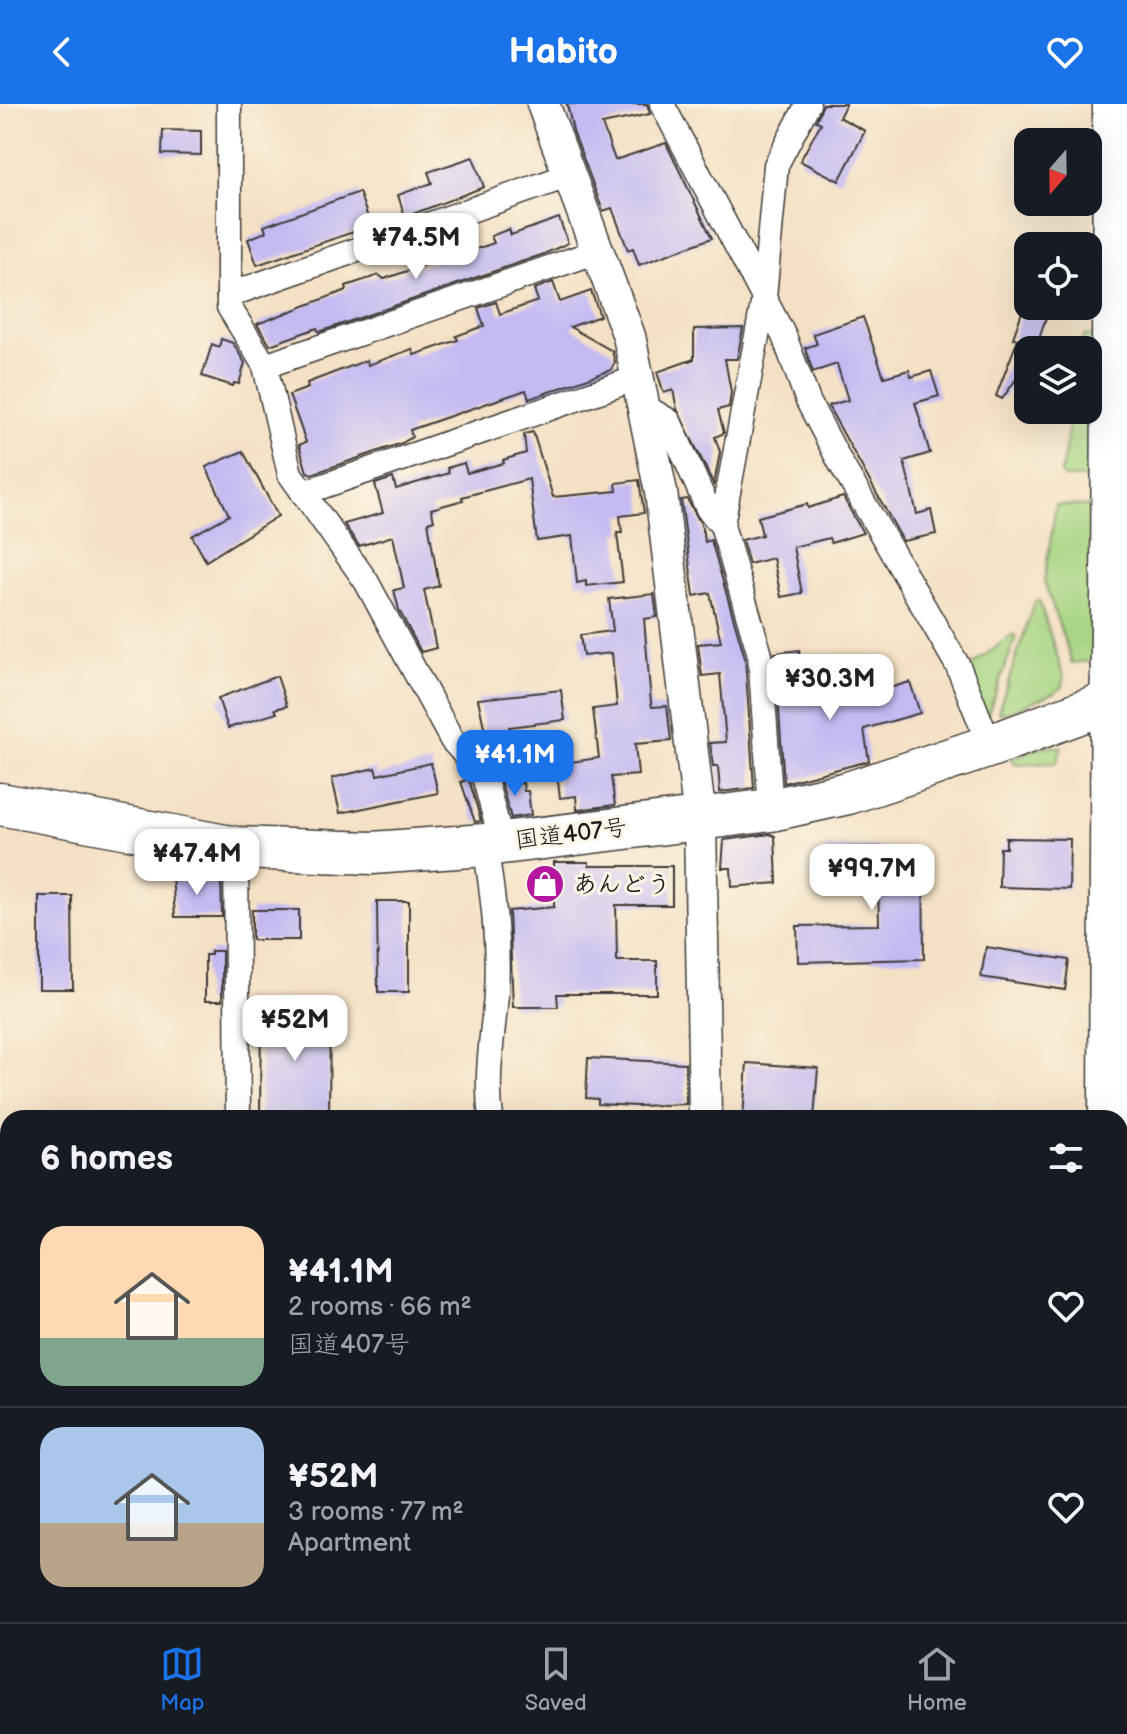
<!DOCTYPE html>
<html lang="en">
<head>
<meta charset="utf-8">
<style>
	body { margin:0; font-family:"Balsamiq Sans","Klee One",sans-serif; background:#242831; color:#f1f3f6; height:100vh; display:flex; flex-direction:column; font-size:30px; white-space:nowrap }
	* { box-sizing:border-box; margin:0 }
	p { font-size:26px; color:#9ea1a6 }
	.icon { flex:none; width:44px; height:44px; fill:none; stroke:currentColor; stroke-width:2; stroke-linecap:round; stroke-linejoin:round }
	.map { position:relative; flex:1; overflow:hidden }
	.drawer { position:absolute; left:0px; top:1006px; width:1128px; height:512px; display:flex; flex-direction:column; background:#171b24; border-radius:24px 24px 0 0; box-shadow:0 8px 32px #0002 }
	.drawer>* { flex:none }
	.needle { width:52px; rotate:200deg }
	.fabs { position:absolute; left:1014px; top:24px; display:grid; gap:16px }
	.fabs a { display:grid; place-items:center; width:88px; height:88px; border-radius:16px; background:#171b24; box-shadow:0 8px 32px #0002; font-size:40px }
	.price { position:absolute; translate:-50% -68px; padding:0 18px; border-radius:16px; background:#fff; color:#222; font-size:26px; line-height:52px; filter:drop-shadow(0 2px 4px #0008) }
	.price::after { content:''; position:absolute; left:50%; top:48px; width:24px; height:18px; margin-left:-12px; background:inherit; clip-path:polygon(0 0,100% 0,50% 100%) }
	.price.selected { background:#1a73e8; color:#fff }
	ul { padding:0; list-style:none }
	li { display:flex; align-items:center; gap:24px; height:200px; padding:0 40px }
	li+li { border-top:2px solid #363941 }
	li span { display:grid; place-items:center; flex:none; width:224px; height:160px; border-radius:24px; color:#555 }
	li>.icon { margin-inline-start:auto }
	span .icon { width:96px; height:96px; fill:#fffc; stroke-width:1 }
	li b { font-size:34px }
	h2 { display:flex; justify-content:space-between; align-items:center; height:96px; padding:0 40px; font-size:34px }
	header { display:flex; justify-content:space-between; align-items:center; height:104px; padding:0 40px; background:#1a73e8; color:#fff; font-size:36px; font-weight:700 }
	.tab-bar { display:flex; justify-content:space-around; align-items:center; height:112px; border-top:2px solid #363941; background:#171b24; font-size:22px; color:#9ea1a6 }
	.tab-bar a { display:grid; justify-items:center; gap:4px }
	.tab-bar .selected { color:#1a73e8 }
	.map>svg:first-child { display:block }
	.green { fill:#a7d583; stroke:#627850; stroke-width:2 }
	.building { fill:#c4baf1 }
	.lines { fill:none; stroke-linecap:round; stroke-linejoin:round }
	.street-casing { stroke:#3c3935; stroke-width:27 }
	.secondary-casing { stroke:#3c3935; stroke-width:35 }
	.highway-casing { stroke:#3c3935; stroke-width:45 }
	.street { stroke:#fff; stroke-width:24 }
	.secondary { stroke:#fff; stroke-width:32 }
	.highway { stroke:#fff; stroke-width:42 }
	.labels { text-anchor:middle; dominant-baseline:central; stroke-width:6; stroke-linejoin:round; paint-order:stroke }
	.street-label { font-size:24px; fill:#1c1c1c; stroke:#fcf5e5 }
	.poi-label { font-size:24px; font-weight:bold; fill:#1c1c1c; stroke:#fcf5e5; text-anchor:start }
</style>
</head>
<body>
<header><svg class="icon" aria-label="back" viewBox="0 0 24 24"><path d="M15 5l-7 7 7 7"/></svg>Habito<svg class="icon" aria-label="heart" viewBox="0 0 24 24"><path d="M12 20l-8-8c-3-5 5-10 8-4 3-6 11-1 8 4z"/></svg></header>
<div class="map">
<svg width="1127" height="1518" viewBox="0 0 1127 1518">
	<rect width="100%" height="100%" fill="#fcf5e5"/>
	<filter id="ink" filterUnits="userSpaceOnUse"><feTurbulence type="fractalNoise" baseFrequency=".0125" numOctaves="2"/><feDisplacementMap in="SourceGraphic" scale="16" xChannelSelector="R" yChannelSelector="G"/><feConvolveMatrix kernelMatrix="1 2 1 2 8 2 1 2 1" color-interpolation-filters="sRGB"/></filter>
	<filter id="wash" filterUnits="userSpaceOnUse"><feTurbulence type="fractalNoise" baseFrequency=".006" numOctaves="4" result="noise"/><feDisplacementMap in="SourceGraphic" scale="32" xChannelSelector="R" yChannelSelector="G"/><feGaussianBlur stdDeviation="1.8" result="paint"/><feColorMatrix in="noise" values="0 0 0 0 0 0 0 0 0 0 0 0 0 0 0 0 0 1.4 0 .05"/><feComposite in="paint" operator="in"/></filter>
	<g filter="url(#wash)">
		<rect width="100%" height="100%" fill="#f4e0c3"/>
		<g class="green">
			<polygon points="1084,231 1096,232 1096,374 1064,374 1061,371 1071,306 1088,306 1088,246 1081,246"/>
			<polygon points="1056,401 1095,402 1094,557 1072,559 1044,477"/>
			<polygon points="1039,496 1064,574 1063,582 1056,588 1003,610 998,608 1035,497"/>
			<polygon points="1013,530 1016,533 987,612 967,565"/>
			<polygon points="1044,642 1062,643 1057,659 1015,660 1011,654"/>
		</g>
		<g id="blocks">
			<g class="building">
				<polygon points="567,0 647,0 650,10 602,20 615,56 666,39 712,134 639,161 633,144 628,146 612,104 603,107 573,27"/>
				<polygon points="823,0 846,0 839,13 865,27 839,77 800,57 821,19 816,17"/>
				<polygon points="163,26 201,27 201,51 162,50"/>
				<polygon points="473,53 484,83 405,113 398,91 432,79 428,68"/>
				<polygon points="359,88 371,122 257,161 248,135 266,128 264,122"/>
				<polygon points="559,114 568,139 544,150 319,228 317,224 270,241 257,220 347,186 346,182 379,171 384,175 436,157 429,137 445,131 453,153 494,139 491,132 509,125 511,131"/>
				<polygon points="553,178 560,198 591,187 600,212 570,223 612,247 615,258 611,266 529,295 526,286 410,326 412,333 402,339 312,370 307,368 299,341 306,338 289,291 308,284 307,279 367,256 368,261 412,245 414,251 458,236 456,232 484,222 478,204 496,198 500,210 538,197 534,185"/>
				<polygon points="1024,202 1050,202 1035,246 1028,246 1028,278 1017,274 1002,295 996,292 1018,235 1013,234"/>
				<polygon points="863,213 884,273 909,266 911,273 931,267 939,292 915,299 930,349 904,357 917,410 931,406 936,430 903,437 828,302 848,296 837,260 813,268 805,244 817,240 813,230"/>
				<polygon points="743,224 737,255 725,255 731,288 729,303 718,306 724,329 715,333 720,348 714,381 677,305 673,286 664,289 657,268 694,255 694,225"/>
				<polygon points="221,235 233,239 245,259 239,280 234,279 233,282 202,272 212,240 219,243"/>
				<polygon points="533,328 553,393 617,387 616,379 639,376 644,409 620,412 622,429 617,429 623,478 586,482 586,477 577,479 572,432 537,437 529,375 462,393 463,396 431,405 434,416 428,418 439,482 424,486 436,544 421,548 399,506 394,486 404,484 393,432 359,442 344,420 383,409 375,380 393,374 396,385 449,369 447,364 464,359 467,369 504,359 503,356 526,349 524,330"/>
				<polygon points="243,347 278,412 206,457 192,432 229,411 206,363"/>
				<polygon points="843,393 863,429 831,439 829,434 793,443 802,489 781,493 773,454 749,460 742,436 762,431 758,413 807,400 808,404"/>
				<polygon points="687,395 701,420 705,438 711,436 745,554 754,684 720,688 718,662 713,662 710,639 726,638 720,570 702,572 698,540 721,538 710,489 694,492 681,396"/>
				<polygon points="654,490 657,513 644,515 651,599 652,603 667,602 671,637 635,640 638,671 611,673 615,701 577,706 576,692 560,694 556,660 599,654 593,605 617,602 612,549 583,552 580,531 613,527 609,495"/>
				<polygon points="799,546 805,594 854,588 858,593 910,578 920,609 864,625 869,657 784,679 775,549"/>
				<polygon points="277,572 287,602 275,605 277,609 228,624 218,594"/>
				<polygon points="561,586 565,616 509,623 510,629 486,632 478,595"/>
				<polygon points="431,659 438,689 340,709 332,674 375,664 377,671"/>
				<polygon points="503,663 506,682 523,679 524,687 528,687 531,711 511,714 497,665"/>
				<polygon points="467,675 470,679 481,717 475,718 461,678"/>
				<polygon points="770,730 775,732 777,779 732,783 731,764 722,764 724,736"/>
				<polygon points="1006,734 1070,735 1069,785 999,783 1000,744 1006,744"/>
				<polygon points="887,743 887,758 923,757 924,855 798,858 797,822 879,821 878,775 836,776 835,762 827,762 826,744"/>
				<polygon points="554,758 589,758 589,762 672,762 672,801 616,801 617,857 657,857 657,890 557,890 558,903 513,903 509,807 554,803"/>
				<polygon points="172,771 221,775 222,813 175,813"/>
				<polygon points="39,792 72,792 73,885 39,885"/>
				<polygon points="377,797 409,797 409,888 378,888"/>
				<rect x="252" y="806" width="47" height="30"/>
				<polygon points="986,843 1069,856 1065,886 981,873"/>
				<polygon points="211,847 222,847 222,897 205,897 205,851 211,851"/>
				<polygon points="261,903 330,904 329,1014 260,1014"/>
				<polygon points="588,954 685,959 686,1000 637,1002 598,1000 598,995 586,994"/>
				<polygon points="747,959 818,964 814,1014 743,1014"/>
			</g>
		</g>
	</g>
	<g filter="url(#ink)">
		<use href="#blocks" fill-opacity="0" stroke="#3c3935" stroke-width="2"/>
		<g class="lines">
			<g class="street-casing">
				<g id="street">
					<polyline points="229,0 229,203 265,262 290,370 366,477 452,636 484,672 502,739"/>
					<polyline points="662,0 784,232 808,297 840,358 958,562 990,642"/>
					<polyline points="229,191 570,71"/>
					<polyline points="265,262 598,147"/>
					<polyline points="645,303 669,317 708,405 722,421"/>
					<polyline points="303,389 640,273"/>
					<polyline points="771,706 760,551 722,421 764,194 776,61 808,0"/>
					<path d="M485 741C493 790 499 839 496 890 493 932 485 972 491 1014"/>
					<polyline points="236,744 238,1014"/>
					<polyline points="0,1265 8,1265"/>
					<polyline points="0,1455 8,1457"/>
					<polyline points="70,1510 73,1518"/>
				</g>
			</g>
			<g class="secondary-casing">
				<g id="secondary">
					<polyline points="543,0 629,232 661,388 700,716 705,1014"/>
					<polyline points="712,1510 713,1518"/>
				</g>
			</g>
			<g class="highway-casing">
				<g id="highway">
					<polyline points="0,700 236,744 372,749 485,741 771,706 848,689 990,642 1127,591"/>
					<polyline points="1110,1014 1114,0"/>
					<polyline points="1109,1518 1109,1510"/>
				</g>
			</g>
			<use href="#street" class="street"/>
			<use href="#secondary" class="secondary"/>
			<use href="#highway" class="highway"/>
		</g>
	</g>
	<defs>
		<g id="shop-disc" transform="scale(2)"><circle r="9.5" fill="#b5179e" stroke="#fcf5e5"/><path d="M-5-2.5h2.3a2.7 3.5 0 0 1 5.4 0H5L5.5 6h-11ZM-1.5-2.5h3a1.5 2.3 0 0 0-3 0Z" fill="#fff"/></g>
	</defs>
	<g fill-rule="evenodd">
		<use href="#shop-disc" x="545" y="780"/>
	</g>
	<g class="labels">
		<g class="street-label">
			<text transform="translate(571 730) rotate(-7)">国道407号</text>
		</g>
		<g class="poi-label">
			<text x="573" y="780">あんどう</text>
		</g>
	</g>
</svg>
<div class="fabs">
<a><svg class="needle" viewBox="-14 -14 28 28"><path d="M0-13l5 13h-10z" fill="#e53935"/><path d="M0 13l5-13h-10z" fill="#9ea1a6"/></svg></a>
<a><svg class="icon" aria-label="locate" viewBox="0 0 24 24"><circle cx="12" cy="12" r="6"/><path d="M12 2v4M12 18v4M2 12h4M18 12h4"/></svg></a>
<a><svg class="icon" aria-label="layers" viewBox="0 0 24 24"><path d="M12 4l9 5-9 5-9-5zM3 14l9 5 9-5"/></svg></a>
</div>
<b class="price" style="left:416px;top:177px">¥74.5M</b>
<b class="price" style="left:830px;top:618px">¥30.3M</b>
<b class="price selected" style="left:515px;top:694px">¥41.1M</b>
<b class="price" style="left:197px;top:793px">¥47.4M</b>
<b class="price" style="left:872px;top:808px">¥99.7M</b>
<b class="price" style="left:295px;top:959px">¥52M</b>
<section class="drawer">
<h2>6 homes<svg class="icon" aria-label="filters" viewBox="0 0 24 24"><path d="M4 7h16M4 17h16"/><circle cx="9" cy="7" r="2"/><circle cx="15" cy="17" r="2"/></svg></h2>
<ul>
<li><span style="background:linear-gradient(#ffd9b3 70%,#7fa58c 0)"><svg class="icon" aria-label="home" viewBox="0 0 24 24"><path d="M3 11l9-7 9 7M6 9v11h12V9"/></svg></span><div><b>¥41.1M</b><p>2 rooms · 66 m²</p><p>国道407号</p></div><svg class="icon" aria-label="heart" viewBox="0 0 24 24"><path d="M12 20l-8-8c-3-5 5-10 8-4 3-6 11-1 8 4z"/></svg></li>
<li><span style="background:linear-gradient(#a9c7e8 60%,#b9a48a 0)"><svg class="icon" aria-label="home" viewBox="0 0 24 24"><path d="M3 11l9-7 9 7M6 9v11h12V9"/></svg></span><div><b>¥52M</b><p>3 rooms · 77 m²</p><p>Apartment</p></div><svg class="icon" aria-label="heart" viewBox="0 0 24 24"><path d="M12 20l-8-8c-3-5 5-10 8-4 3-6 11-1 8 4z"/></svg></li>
</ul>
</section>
</div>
<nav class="tab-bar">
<a class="selected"><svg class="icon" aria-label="map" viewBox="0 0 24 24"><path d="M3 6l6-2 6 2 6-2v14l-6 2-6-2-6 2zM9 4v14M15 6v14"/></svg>Map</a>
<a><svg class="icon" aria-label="saved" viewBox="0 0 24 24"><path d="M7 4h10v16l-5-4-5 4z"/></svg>Saved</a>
<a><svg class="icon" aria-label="home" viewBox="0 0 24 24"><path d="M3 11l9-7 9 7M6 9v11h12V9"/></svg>Home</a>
</nav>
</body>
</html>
